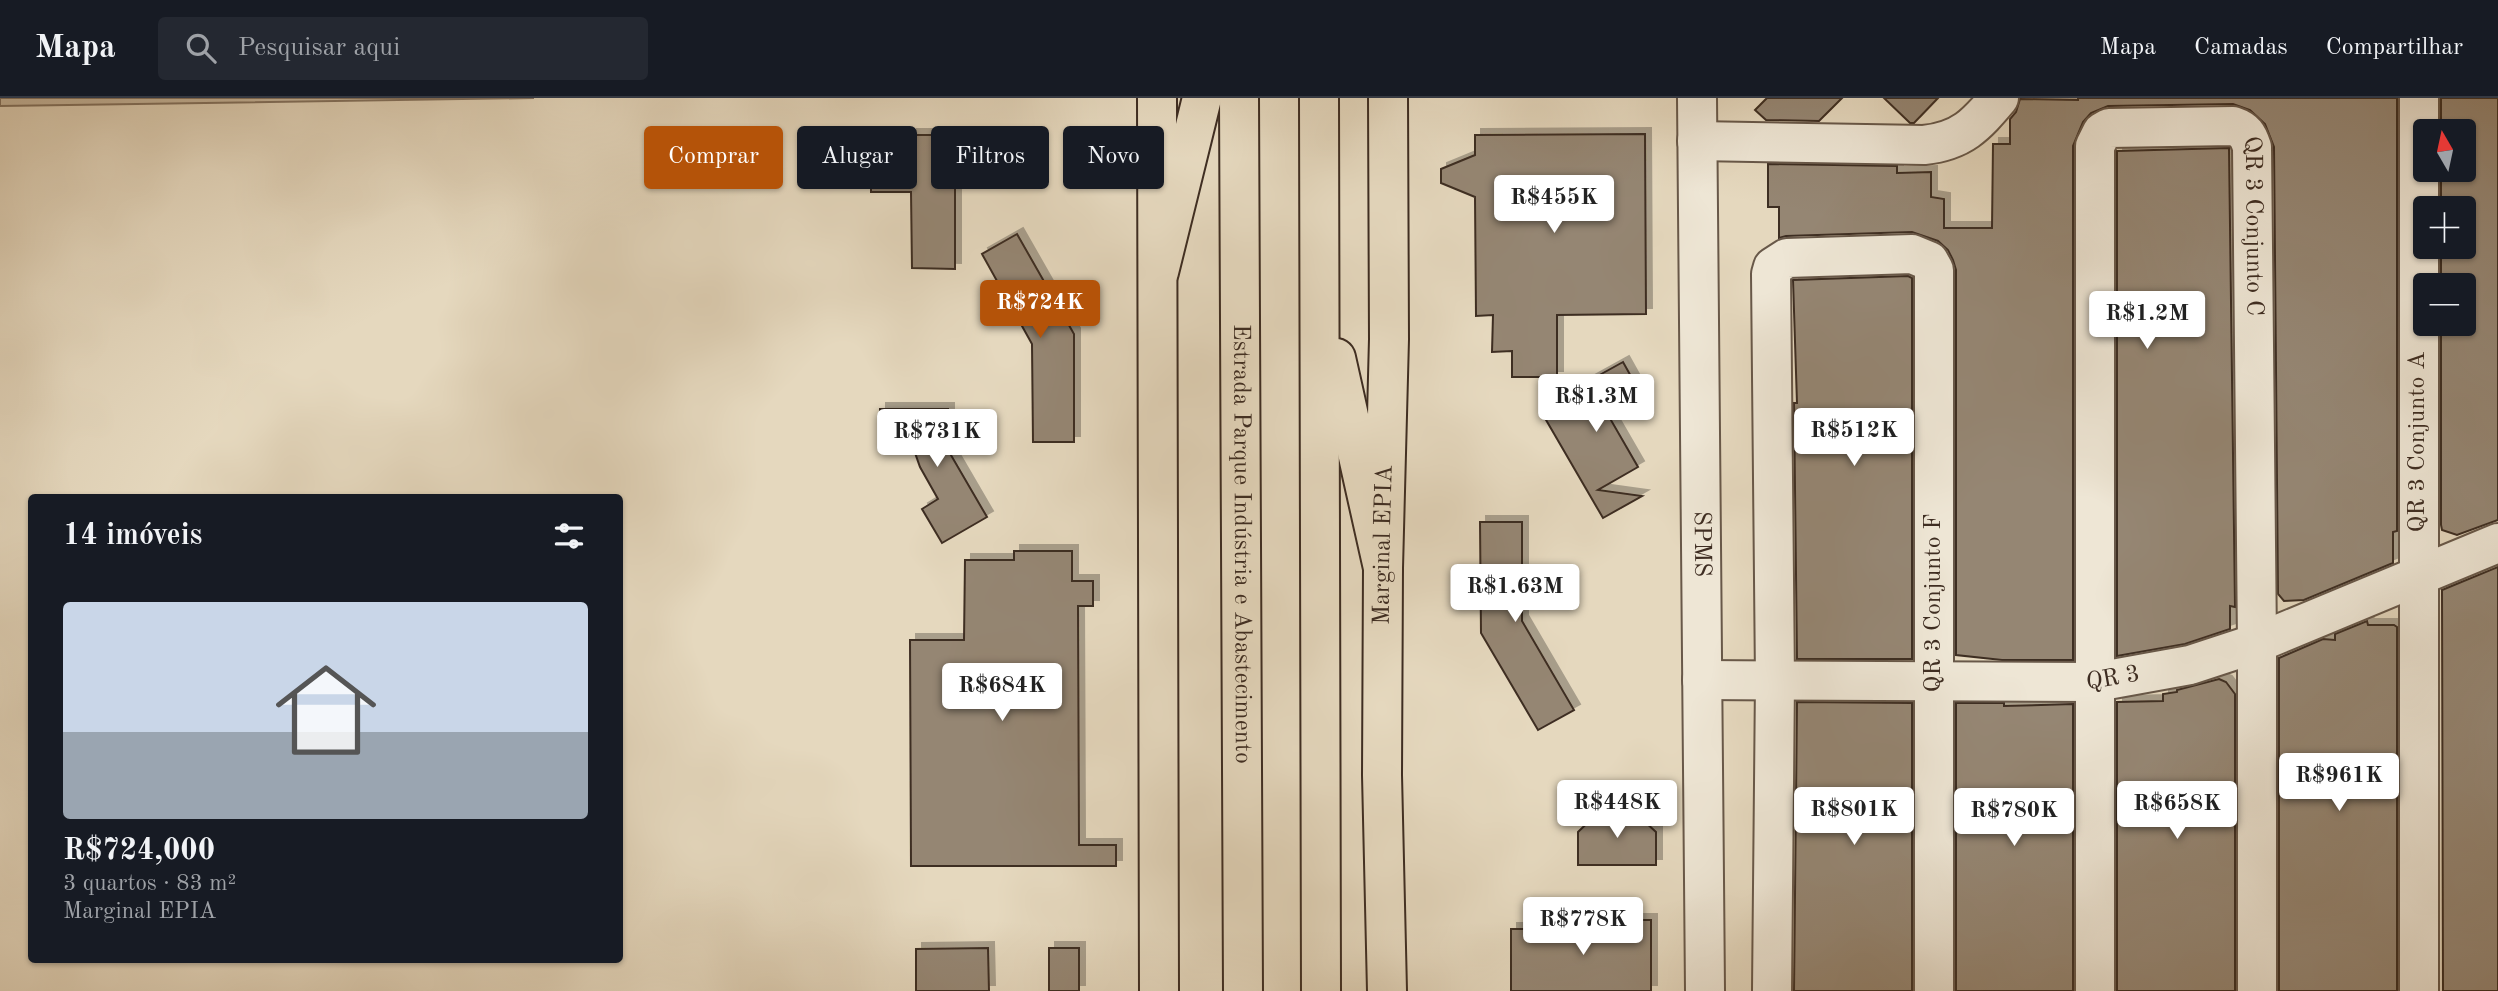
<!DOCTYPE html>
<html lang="pt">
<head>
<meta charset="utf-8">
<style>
	body { margin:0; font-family:"Old Standard TT",serif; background:#242831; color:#f1f3f6; height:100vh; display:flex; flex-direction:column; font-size:26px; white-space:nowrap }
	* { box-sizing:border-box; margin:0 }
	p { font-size:23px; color:#9ea1a6 }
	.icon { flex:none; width:38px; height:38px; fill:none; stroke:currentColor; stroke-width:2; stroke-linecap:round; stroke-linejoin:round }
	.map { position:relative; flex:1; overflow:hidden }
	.panel { position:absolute; left:28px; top:396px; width:595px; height:469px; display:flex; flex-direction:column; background:#171b24; border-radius:7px; box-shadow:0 2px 5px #0004 }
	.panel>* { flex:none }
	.guide { position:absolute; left:644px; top:28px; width:665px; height:63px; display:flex; gap:14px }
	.needle { width:46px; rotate:351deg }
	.tools { position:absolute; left:2413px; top:21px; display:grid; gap:14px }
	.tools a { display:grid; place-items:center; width:63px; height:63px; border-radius:7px; background:#171b24; box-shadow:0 2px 5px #0004; font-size:35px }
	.price { position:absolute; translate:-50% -60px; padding:0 16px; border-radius:7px; background:#fff; color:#222; font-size:23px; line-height:46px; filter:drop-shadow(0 2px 4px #0008) }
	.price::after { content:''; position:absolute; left:50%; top:42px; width:21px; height:16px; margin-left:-10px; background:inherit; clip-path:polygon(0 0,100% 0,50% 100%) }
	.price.active { background:#b45309; color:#fff }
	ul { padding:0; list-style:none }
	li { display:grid; align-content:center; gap:14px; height:371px; padding:0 35px }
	li span { display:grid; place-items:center; height:217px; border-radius:7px; color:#555 }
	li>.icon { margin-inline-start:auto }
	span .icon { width:126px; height:126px; fill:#fffc; stroke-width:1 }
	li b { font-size:30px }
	h2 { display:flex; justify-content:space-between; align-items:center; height:84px; padding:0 35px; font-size:30px }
	.chip { padding:0 24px; border-radius:7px; background:#171b24; box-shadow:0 2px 5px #0004; font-size:24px; line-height:63px }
	.chip.active { background:#b45309; color:#fff }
	header { display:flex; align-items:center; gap:42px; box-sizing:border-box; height:98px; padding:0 35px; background:#171b24; border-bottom:2px solid #363941 }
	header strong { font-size:33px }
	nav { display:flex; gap:38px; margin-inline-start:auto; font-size:24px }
	.search { width:490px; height:63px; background:#242831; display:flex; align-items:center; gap:18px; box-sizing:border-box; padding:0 24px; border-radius:7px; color:#9ea1a6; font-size:26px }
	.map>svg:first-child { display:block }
	.green { fill:#c9bba3; stroke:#847462; stroke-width:2 }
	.building { fill:#958673; stroke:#3e2d22; stroke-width:2; filter:url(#shadow) }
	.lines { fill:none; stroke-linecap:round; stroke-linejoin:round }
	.minor-casing { stroke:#685849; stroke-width:42 }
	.major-casing { stroke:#3e2d22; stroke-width:42 }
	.highway-casing { stroke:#3e2d22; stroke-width:42 }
	.minor { stroke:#eee6d5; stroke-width:38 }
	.major { stroke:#e5d8be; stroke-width:38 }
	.highway { stroke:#e5d8be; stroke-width:38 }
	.labels { text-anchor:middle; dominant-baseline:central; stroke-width:5; stroke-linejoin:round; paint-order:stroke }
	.street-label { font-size:24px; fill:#3e2d22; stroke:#eee6d5 }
</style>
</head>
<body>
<header>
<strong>Mapa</strong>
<div class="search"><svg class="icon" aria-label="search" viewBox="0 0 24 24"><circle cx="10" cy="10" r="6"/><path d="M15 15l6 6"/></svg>Pesquisar aqui</div>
<nav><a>Mapa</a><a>Camadas</a><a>Compartilhar</a></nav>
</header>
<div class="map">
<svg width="2498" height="893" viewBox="0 0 2498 893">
	<defs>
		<filter id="shadow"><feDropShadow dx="6" dy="-6" stdDeviation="0" flood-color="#0004"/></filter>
	</defs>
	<rect width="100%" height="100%" fill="#e5d8be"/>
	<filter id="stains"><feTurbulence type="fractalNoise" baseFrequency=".00286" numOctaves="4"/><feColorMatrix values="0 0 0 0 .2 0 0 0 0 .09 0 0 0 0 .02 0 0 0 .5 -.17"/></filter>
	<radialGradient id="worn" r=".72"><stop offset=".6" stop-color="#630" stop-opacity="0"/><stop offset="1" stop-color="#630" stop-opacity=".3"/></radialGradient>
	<polygon class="green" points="0,0 534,0 0,8"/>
	<g class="building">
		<polygon points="1767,0 1842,0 1819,23 1766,22 1755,12"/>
		<polygon points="1884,0 1938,0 1914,25 1910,25"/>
		<polygon points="2078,0 2397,0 2397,433 2393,434 2393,465 2304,502 2284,503 2278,496 2274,49 2265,26 2250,12 2233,6 2108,8 2091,15 2083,24 2073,48 2073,562 2002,562 1956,557 1956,172 1953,162 1948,152 1938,143 1912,134 1786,138 1779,140 1779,109 1768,109 1768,66 1897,68 1897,75 1931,74 1931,99 1944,101 1944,130 1992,130 1993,46 2010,46 2010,21 2016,14 2020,1 2078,2"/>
		<polygon points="2441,0 2498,0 2498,422 2457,437 2442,432 2441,427 2441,226 2464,226 2464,187 2441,187 2441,149 2464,149 2464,110 2441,110 2441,72 2464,72 2464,33 2441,33"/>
		<polygon points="1645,36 1646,216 1557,217 1557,279 1512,279 1512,253 1492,254 1493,217 1476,218 1475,99 1441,85 1441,71 1475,57 1475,37"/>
		<polygon points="911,37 955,37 955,171 912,170 911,94 871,94 871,74 911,74"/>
		<polygon points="2229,50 2235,509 2230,508 2230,531 2185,546 2117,558 2117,53"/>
		<polygon points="1017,136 1074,236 1074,344 1033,344 1032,246 982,156"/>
		<polygon points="1908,178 1912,180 1912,561 1797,561 1794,305 1797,305 1793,182"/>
		<polygon points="1623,264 1642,298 1608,317 1638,369 1598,392 1642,398 1603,420 1542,315 1549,305"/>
		<polygon points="880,311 948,311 948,352 987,419 942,445 922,411 938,401 920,369 908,335 880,335"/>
		<polygon points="1480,424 1522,424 1522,523 1574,612 1538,632 1481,535"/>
		<polygon points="1014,453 1072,453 1072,483 1093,483 1093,508 1078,508 1079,747 1116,747 1116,768 911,768 910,542 964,542 965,462 1014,462"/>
		<polygon points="2498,469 2498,893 2443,893 2442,492"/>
		<polygon points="2367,523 2368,527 2394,527 2397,529 2397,893 2279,893 2279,560 2323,541 2335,542 2335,536"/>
		<polygon points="2219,581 2226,584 2235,596 2235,893 2117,893 2117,604 2163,603 2163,596 2177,594 2177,592"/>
		<polygon points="1797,604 1912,605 1912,893 1794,893"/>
		<polygon points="1956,605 2004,605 2004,608 2073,606 2073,893 1956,893"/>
		<polygon points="1601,712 1632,712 1656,734 1656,767 1578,767 1578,734"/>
		<polygon points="1570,822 1651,822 1651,893 1511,893 1511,831 1570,831"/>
		<polygon points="988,850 989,893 916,893 916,851"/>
		<rect x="1049" y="850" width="30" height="43"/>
	</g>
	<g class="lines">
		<g class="minor-casing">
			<g id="minor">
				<path id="s1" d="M1697 0 1705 893"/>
				<path d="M1697 43 1924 47C1962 43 1976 27 1999 0"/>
				<path id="s2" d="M1702 582 2096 584 2190 567 2257 545 2498 445"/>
				<polyline points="1772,893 1775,582 1771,176 1773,169 1787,160 1912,156 1929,163 1934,172 1934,893"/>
				<path id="s3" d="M2095 893V48L2102 34 2109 30 2233 28C2245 32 2248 37 2252 49L2257 545V893"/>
				<polyline points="2419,893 2419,0"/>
			</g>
		</g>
		<g class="major-casing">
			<g id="major">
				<polyline points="1157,0 1159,893"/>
				<path id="s4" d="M1387 893 1382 677 1383 470 1389 241 1388 0"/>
			</g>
		</g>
		<g class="highway-casing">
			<g id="highway">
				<path id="s5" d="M1239 0 1243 893"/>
				<polyline points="1319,0 1321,893"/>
				<polyline points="1159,174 1202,0"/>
				<polyline points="1336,260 1383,470"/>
			</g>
		</g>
		<use href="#minor" class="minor"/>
		<use href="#major" class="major"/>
		<use href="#highway" class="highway"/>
	</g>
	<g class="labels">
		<g class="street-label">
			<text stroke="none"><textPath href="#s3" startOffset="1102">QR 3 Conjunto C</textPath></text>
			<text transform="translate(2418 344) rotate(-90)">QR 3 Conjunto A</text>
			<text stroke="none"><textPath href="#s1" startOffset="446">SPMS</textPath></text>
			<text stroke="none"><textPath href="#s5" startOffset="446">Estrada Parque Indústria e Abastecimento</textPath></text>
			<text stroke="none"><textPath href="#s4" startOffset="446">Marginal EPIA</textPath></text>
			<text transform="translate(1934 505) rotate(-90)">QR 3 Conjunto F</text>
			<text stroke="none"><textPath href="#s2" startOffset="411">QR 3</textPath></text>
		</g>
	</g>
	<rect width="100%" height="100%" filter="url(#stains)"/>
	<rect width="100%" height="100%" fill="url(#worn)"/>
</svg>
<div class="tools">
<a><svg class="needle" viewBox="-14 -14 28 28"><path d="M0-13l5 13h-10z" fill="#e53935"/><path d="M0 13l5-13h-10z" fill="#9ea1a6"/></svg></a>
<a>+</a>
<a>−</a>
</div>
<b class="price" style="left:1554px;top:137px">R$455K</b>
<b class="price active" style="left:1040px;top:242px">R$724K</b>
<b class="price" style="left:2147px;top:253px">R$1.2M</b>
<b class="price" style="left:1596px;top:336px">R$1.3M</b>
<b class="price" style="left:1854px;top:370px">R$512K</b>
<b class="price" style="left:937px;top:371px">R$731K</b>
<b class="price" style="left:1515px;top:526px">R$1.63M</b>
<b class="price" style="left:1002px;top:625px">R$684K</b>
<b class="price" style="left:2339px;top:715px">R$961K</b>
<b class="price" style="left:1617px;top:742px">R$448K</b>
<b class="price" style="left:2177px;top:743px">R$658K</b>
<b class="price" style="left:1854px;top:749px">R$801K</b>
<b class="price" style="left:2014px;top:750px">R$780K</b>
<b class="price" style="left:1583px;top:859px">R$778K</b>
<div class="guide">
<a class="chip active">Comprar</a>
<a class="chip">Alugar</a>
<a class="chip">Filtros</a>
<a class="chip">Novo</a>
</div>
<section class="panel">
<h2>14 imóveis<svg class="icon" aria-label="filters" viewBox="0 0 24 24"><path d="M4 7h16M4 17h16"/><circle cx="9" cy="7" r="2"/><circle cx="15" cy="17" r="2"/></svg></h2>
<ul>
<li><span style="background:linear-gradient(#c9d6e8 60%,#9aa5b1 0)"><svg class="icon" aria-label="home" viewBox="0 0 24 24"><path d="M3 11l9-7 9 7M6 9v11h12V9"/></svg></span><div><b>R$724,000</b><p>3 quartos · 83 m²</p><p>Marginal EPIA</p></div></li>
</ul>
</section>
</div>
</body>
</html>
